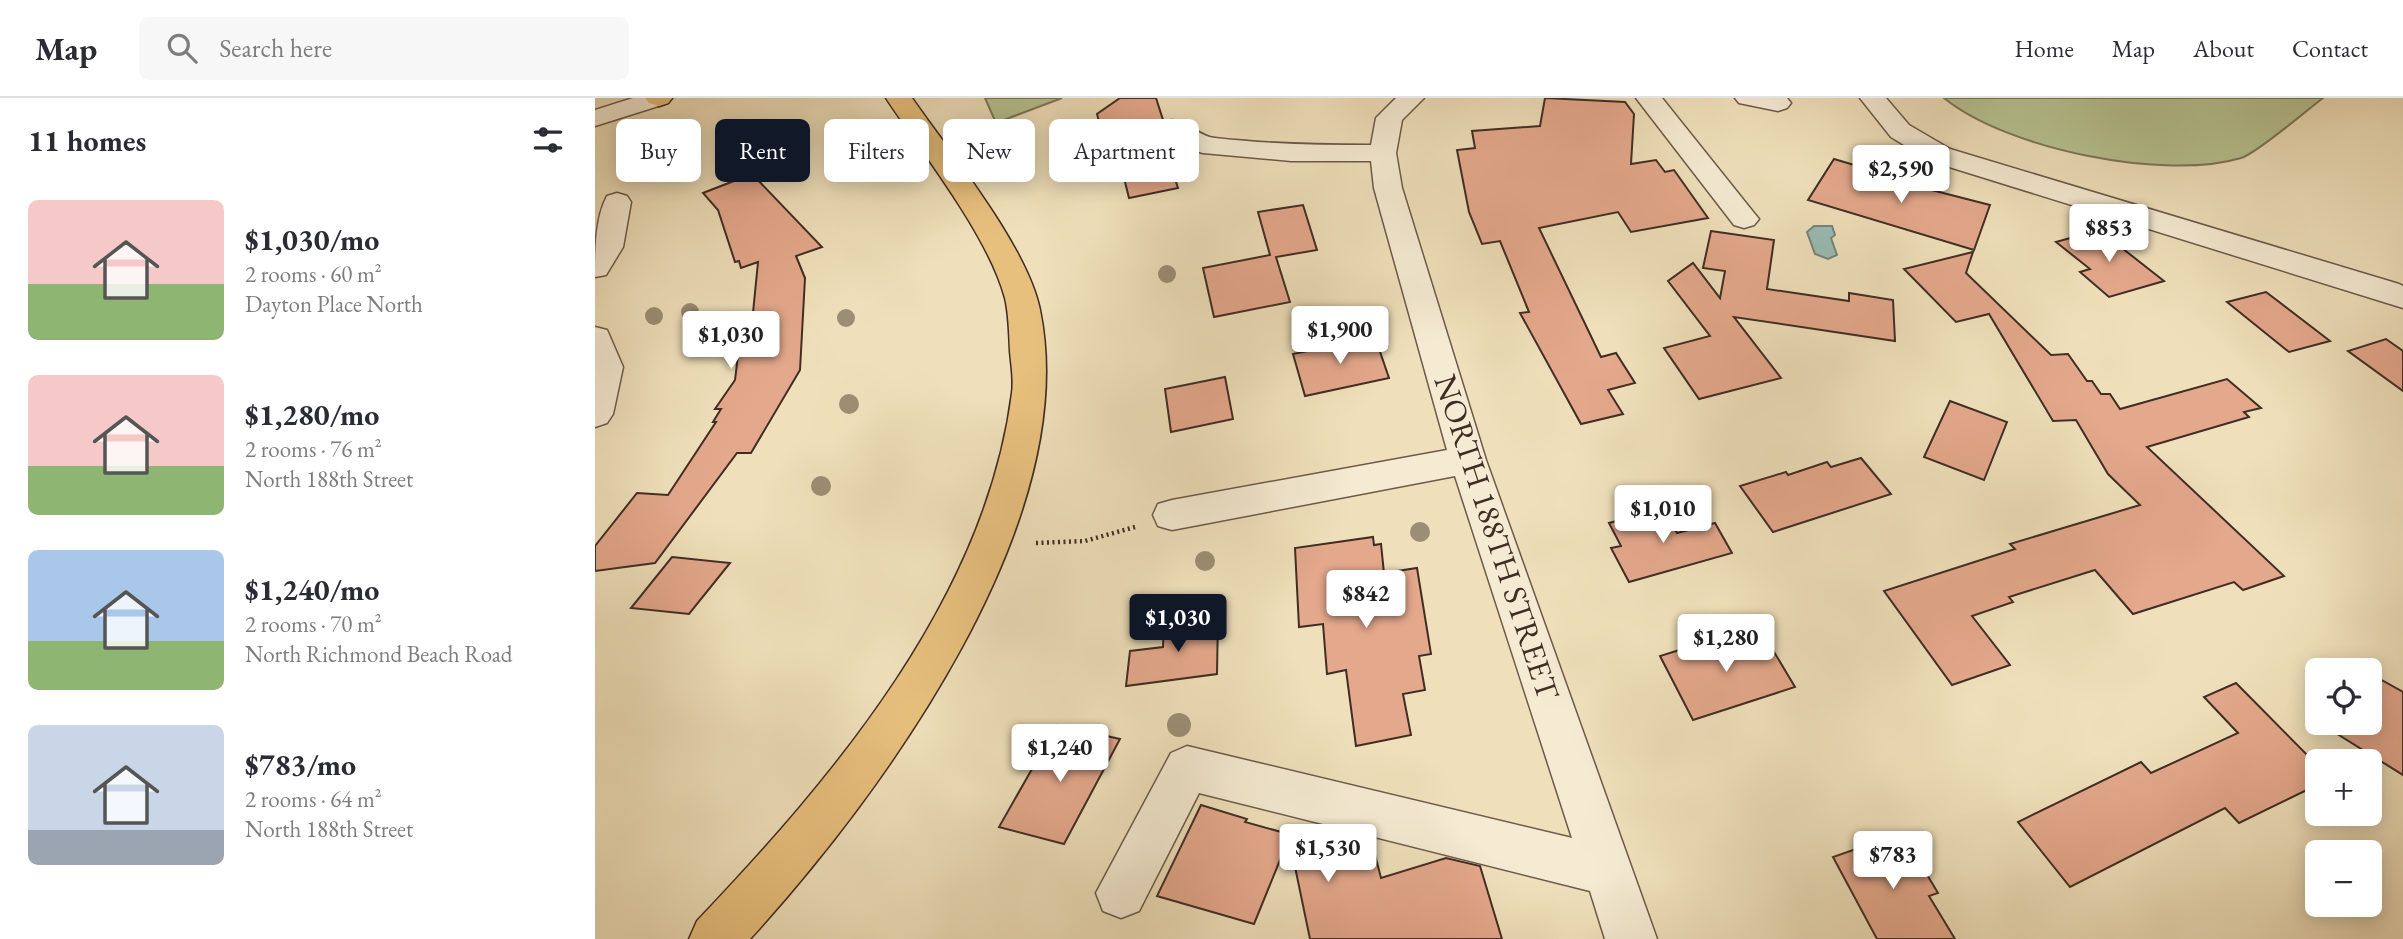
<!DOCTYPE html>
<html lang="en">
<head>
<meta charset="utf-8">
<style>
	body { margin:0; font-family:"EB Garamond",serif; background:#f7f7f7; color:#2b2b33; height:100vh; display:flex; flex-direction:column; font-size:26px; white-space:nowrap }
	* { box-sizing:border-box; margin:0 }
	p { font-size:23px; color:#7c7c81 }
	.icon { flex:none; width:38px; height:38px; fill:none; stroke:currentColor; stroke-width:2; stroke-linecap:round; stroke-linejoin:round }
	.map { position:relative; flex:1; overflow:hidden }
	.side { display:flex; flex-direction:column; background:#fff; width:595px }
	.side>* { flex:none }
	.top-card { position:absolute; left:21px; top:21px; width:665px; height:63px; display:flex; gap:14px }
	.fabs { position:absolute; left:1710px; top:560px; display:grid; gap:14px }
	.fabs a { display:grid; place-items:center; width:77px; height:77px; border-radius:10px; background:#fff; box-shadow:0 4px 18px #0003; font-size:35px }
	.price { position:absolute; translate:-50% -60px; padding:0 16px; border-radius:7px; background:#fff; color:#222; font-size:23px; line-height:46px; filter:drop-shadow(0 2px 4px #0008) }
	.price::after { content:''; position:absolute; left:50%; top:42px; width:21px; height:16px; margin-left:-10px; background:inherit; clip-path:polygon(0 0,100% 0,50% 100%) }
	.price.current { background:#111827; color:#fff }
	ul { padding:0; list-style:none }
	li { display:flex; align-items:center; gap:21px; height:175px; padding:0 28px }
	li span { display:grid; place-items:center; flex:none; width:196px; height:140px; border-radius:10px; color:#555 }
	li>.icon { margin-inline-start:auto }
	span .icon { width:84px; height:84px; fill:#fffc; stroke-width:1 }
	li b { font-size:30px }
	h2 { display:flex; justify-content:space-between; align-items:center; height:84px; padding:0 28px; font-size:30px }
	.tag { padding:0 24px; border-radius:10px; background:#fff; box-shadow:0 4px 18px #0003; font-size:24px; line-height:63px }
	.tag.current { background:#111827; color:#fff }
	header { display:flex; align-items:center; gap:42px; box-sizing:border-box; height:98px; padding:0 35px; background:#fff; border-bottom:2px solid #e1e1e2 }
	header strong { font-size:33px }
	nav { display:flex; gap:38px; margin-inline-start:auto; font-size:24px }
	.search { width:490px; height:63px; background:#f7f7f7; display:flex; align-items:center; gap:18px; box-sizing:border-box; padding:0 24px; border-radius:10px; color:#7c7c81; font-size:26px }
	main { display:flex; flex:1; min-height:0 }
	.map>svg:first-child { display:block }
	.green { fill:#b7c392; stroke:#7c785b; stroke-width:2 }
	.water { fill:#9abcb6; stroke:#76837c; stroke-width:2 }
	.building { fill:#e4a88c; stroke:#402d24; stroke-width:2 }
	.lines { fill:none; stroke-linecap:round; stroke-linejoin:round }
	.minor-casing { stroke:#6c5a4a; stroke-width:3 }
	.major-casing { stroke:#402d24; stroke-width:3 }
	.path { stroke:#402d24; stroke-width:4.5; stroke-dasharray:2 3.5; stroke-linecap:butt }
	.minor { fill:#f5ebd3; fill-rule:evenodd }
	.major { fill:#e8c07e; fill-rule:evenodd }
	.tree { fill:#9c8e74 }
	.labels { text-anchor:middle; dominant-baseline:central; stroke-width:5; stroke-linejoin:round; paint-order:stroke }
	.street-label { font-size:32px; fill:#402d24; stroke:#f5ebd3 }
</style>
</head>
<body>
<header>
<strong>Map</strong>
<div class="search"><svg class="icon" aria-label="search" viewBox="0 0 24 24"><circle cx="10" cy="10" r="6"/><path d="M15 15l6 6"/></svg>Search here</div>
<nav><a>Home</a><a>Map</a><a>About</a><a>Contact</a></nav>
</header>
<main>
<section class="side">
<h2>11 homes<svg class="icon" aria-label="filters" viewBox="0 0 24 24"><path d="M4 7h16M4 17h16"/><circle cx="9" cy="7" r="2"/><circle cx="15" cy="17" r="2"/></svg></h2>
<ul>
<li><span style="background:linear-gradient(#f6c9c9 60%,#8fb573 0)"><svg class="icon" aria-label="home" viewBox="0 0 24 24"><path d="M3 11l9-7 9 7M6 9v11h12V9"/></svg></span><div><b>$1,030/mo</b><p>2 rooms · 60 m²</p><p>Dayton Place North</p></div></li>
<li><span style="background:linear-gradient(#f6c9c9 65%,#8fb573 0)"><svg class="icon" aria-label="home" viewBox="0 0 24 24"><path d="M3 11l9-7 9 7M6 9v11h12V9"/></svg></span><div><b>$1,280/mo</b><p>2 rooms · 76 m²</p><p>North 188th Street</p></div></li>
<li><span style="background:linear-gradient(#a9c7e8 65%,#8fb573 0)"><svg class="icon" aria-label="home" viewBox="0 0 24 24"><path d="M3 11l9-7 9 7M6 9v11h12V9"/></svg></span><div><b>$1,240/mo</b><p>2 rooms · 70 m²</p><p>North Richmond Beach Road</p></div></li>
<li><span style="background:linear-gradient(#c9d6e8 75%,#9aa5b1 0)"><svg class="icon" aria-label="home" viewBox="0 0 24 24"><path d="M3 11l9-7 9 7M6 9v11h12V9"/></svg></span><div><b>$783/mo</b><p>2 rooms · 64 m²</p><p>North 188th Street</p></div></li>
</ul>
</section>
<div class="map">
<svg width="1808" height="841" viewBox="0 0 1808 841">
	<rect width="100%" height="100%" fill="#efe0bb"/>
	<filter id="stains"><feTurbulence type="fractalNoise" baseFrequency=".00286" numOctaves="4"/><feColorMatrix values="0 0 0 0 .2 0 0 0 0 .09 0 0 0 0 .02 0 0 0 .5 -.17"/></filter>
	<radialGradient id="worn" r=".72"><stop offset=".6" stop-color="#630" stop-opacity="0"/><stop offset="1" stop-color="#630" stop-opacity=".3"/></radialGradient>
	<g class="green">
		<polygon points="390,0 467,0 401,25"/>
		<path d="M1349 0H1728C1712 12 1661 56 1646 60 1570 83 1411 51 1349 0Z"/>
	</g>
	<polygon class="water" points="1219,128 1237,128 1240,137 1236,140 1242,157 1233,161 1220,156 1212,134"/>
	<g class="building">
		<polygon points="525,0 561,0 568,22 564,29 575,41 583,64 575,65 583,90 534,100 529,80 519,82 502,16"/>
		<polygon points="950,0 1030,4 1039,16 1036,66 1061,62 1070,74 1079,72 1113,120 1036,134 1023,114 944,130 1006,259 1021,255 1040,285 1013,292 1028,316 986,326 925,215 934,214 905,143 887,146 874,114 862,52 880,50 877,33 945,28"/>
		<polygon points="1239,61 1273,71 1270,75 1395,107 1379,152 1213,102"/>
		<polygon points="157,76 227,149 201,158 210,180 205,272 156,355 142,355 60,465 0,473 0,448 42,395 73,397 121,324 118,324 126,311 120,311 140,282 144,249 150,248 151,237 156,235 163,164 146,170 144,163 140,164 123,112 108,95"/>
		<polygon points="708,107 722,152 681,159 695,204 619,219 608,170 675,157 663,114"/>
		<polygon points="1504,132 1569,183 1514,199 1485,174 1495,171 1461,144"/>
		<polygon points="1116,133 1179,142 1172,191 1254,203 1254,195 1298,202 1300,243 1139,219 1186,280 1104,301 1069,250 1115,238 1073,183 1098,165 1125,200 1130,173 1108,170"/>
		<polygon points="1378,154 1371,175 1456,257 1473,256 1492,283 1497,283 1506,296 1515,296 1525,311 1632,281 1666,310 1649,314 1654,319 1552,349 1689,478 1648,492 1639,484 1538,516 1500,472 1414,499 1418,504 1377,518 1415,567 1357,587 1289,493 1420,451 1415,446 1545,407 1513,376 1481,322 1458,323 1394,216 1361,224 1309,171"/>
		<polygon points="1671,194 1735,243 1694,254 1632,204"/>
		<polygon points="780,239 794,280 710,298 698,256"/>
		<polygon points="1791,241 1808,253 1808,293 1753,253"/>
		<polygon points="630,279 638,321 576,334 570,291"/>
		<polygon points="1355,303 1412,324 1389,382 1329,359"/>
		<polygon points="1266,360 1296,396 1178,434 1145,388 1191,374 1193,377 1232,364 1236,369"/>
		<polygon points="1068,411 1082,435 1120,425 1137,455 1034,484 1016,450 1026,448 1014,425"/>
		<polygon points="778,439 779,447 786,446 789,475 822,470 836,556 824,558 830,592 808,596 816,637 761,648 751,572 732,576 728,526 704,529 700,450"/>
		<polygon points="77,459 135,465 94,516 36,510"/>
		<polygon points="623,518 622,576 531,588 535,553 568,549 569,525"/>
		<polygon points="1169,537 1200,589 1098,622 1065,558 1129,538 1134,547"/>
		<polygon points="1774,575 1808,594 1808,677 1731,629 1733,625 1774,625"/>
		<polygon points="1641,585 1722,667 1722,687 1644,725 1630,710 1475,789 1423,724 1546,664 1556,675 1643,635 1609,599"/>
		<polygon points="462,627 525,641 469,746 404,729"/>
		<polygon points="606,707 652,721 650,724 726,745 756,736 776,741 786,780 851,760 885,768 907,841 715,841 694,740 659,826 562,798"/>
		<polygon points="1307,735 1343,795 1334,798 1360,841 1282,841 1238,759"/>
	</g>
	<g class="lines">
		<g class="minor-casing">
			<g id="minor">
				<polygon points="38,0 77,0 73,5 0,28 0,12"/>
				<path d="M801 0H829L807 22 801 55 807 90 891 362 1062 841H1010L995 793 604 695 544 813 526 820 508 813 501 795 576 655 592 648 977 740 860 378 577 432 563 428 558 417 563 406 577 402 852 352 779 90 776 63H696L608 55C594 52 575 41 567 29L571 23C592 18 600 38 620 40 672 46 723 47 776 47L781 20Z"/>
				<polygon points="1041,0 1067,0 1159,115 1164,121 1159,127 1149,130 1139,127"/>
				<polygon points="1140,0 1192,0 1196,5 1192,10 1183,13 1144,5"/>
				<polygon points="1265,0 1291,0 1314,27 1355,51 1804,186 1808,188 1808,210 1335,63 1296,39"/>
				<path d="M22 95 32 98 36 104 28 149 11 177 0 179C0 154 0 120 12 98Z"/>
				<polygon points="0,229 12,232 28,269 18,316 12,325 0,329"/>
			</g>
		</g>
		<g class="major-casing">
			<g id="major">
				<polygon points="50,0 77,0 73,5 64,8 54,5"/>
				<path d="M291 0H317C355 55 432 148 445 212 488 422 289 694 155 841H94L102 823C240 678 391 500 417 295 419 281 416 266 415 253 414 235 414 217 410 200 393 137 328 56 291 0Z"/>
			</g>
		</g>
		<polyline class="path" points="441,445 490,443 540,429"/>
		<use href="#minor" class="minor"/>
		<use href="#major" class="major"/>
	</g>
	<g class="tree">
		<circle cx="131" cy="47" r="7"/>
		<circle cx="572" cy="176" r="9"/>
		<circle cx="95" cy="214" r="9"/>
		<circle cx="59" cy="218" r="9"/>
		<circle cx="251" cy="220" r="9"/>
		<circle cx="254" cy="306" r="10"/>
		<circle cx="226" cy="388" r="10"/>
		<circle cx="825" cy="434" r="10"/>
		<circle cx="610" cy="463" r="10"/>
		<circle cx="584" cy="627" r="12"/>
	</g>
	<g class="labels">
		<g class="street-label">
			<text transform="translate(902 439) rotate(72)">NORTH 188TH STREET</text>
		</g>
	</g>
	<rect width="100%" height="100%" filter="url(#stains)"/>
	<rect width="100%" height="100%" fill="url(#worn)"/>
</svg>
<div class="fabs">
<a><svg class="icon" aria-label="locate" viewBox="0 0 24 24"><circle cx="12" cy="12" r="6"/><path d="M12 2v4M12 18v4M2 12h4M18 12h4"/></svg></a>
<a>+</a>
<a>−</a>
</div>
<b class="price" style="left:1306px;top:107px">$2,590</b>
<b class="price" style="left:1514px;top:166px">$853</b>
<b class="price" style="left:745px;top:268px">$1,900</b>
<b class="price" style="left:136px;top:273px">$1,030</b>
<b class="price" style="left:1068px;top:447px">$1,010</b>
<b class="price" style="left:771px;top:532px">$842</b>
<b class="price current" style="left:583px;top:556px">$1,030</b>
<b class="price" style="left:1131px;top:576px">$1,280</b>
<b class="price" style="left:465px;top:686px">$1,240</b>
<b class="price" style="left:733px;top:786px">$1,530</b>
<b class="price" style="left:1298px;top:793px">$783</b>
<div class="top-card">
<a class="tag">Buy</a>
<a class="tag current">Rent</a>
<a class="tag">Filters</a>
<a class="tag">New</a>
<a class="tag">Apartment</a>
</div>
</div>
</main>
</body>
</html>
